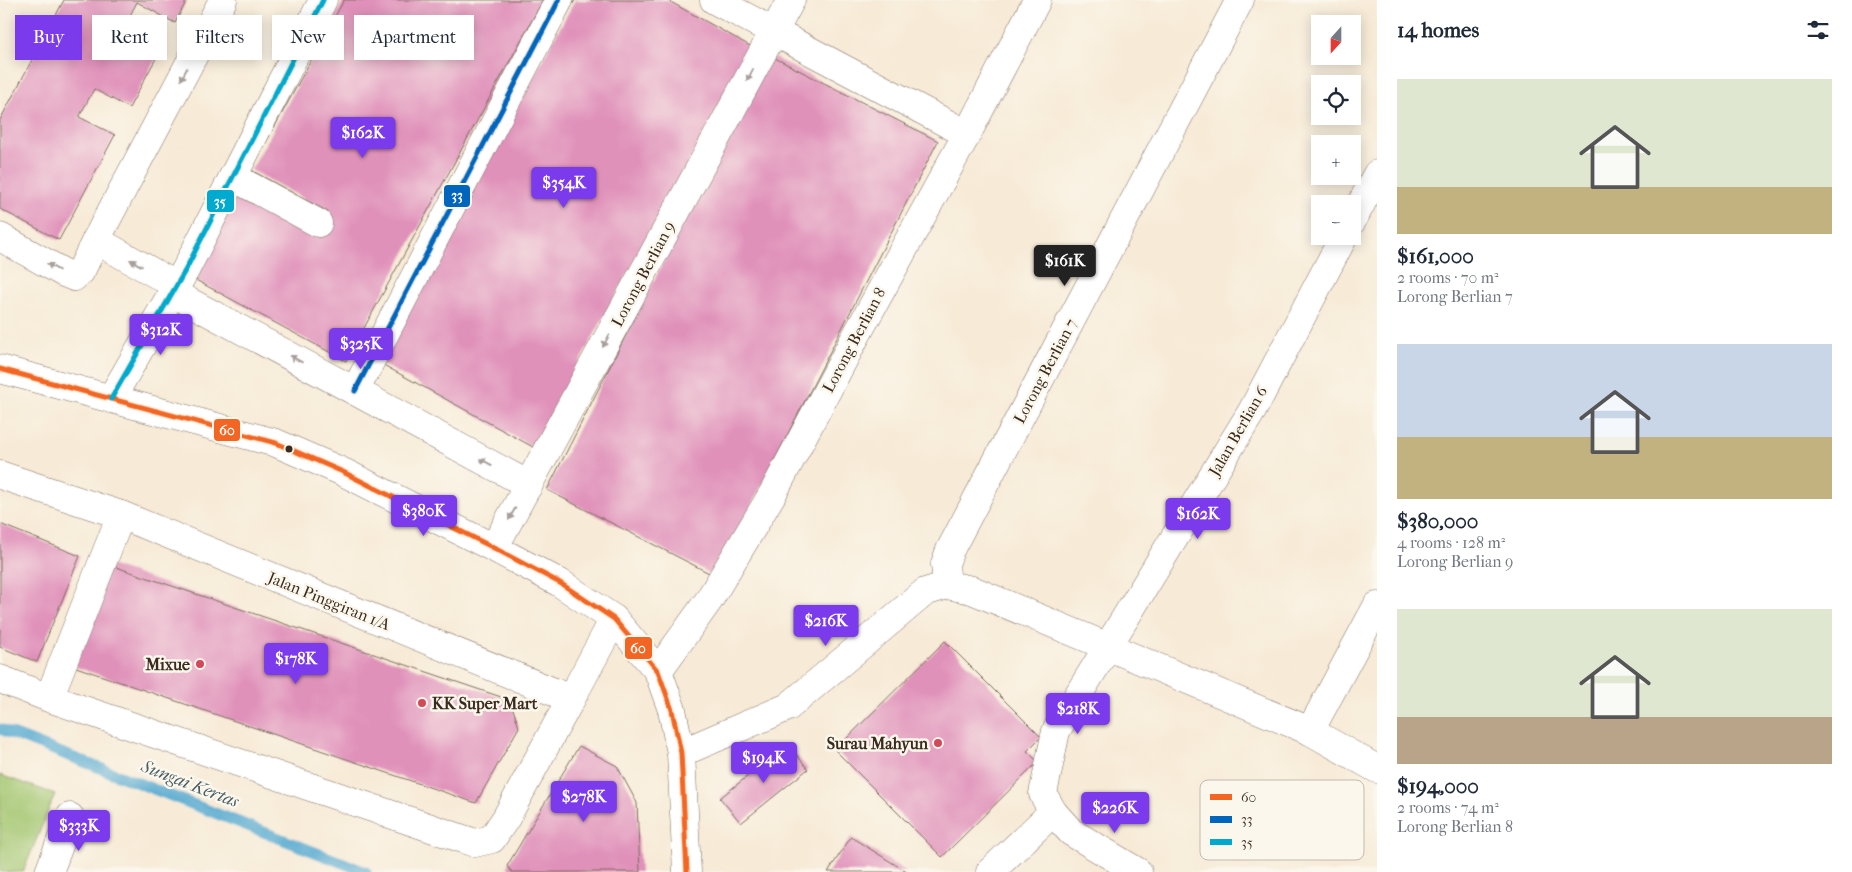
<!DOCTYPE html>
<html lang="en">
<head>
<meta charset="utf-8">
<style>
	body { margin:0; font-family:"IM FELL French Canon",serif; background:#f6f6f7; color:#1f2937; height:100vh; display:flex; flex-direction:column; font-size:19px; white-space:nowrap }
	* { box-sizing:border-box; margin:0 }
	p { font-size:16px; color:#747a83 }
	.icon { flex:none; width:28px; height:28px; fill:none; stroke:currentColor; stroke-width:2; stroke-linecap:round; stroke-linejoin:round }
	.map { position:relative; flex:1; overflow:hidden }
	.drawer { display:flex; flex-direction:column; background:#fff; width:475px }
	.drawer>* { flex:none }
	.hud { position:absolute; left:15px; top:15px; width:475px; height:45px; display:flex; gap:10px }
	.needle { width:32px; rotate:201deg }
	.buttons { position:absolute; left:1311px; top:15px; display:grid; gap:10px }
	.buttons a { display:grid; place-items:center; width:50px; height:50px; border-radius:0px; background:#fff; box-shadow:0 2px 12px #0003; font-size:25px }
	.price { position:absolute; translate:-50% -42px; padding:0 11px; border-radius:5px; background:#7c3aed; color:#fff; font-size:16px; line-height:32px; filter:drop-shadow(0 1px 2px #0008) }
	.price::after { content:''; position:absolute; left:50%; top:30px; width:15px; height:11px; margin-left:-8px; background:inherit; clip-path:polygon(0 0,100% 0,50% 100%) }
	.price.current { background:#222; color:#fff }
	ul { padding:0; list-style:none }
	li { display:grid; align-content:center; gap:10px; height:265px; padding:0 20px }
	li span { display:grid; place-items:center; height:155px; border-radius:0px; color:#555 }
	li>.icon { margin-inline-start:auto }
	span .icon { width:90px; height:90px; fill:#fffc; stroke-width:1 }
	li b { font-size:21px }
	h2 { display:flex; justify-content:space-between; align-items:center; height:60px; padding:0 20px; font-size:21px }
	.chip { padding:0 18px; border-radius:0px; background:#fff; box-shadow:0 2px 12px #0003; font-size:18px; line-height:45px }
	.chip.current { background:#7c3aed; color:#fff }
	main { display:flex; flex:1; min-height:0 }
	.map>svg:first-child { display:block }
	.green { fill:#a3c66f; stroke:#6f7846 }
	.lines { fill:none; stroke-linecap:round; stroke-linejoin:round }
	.stream { stroke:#55a9d0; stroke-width:11 }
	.building { fill:#e091ba }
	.minor-casing { stroke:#7d6d5e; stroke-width:29 }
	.minor { stroke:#fff; stroke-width:28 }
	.bus-1-casing { stroke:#fbf7ec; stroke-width:9 }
	.bus-2-casing { stroke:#fbf7ec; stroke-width:9 }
	.bus-3-casing { stroke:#fbf7ec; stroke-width:9 }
	.bus-1 { stroke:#f26522; stroke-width:5 }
	.bus-2 { stroke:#0065bd; stroke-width:5 }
	.bus-3 { stroke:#00a9ce; stroke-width:5 }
	.oneway { fill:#a79f9a }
	.bus-dot { fill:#3b2a1e; stroke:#fbf7ec; stroke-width:2 }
	.poi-dot { fill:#d1495b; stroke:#fbf7ec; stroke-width:2 }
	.labels { text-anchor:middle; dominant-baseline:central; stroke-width:5; stroke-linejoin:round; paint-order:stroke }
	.street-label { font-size:16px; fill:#3b2a1e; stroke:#fbf7ec }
	.poi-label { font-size:16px; font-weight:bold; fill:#3b2a1e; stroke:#fbf7ec; text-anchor:end }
	.water-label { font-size:18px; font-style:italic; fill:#455d65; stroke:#fbf7ec }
	.key { fill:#fbf7ec; stroke:#c1baae; stroke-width:1 }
	.key-label { font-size:14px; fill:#3b2a1e }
	.line-badge { stroke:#fbf7ec; stroke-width:2 }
	.badge-label { font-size:14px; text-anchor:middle; font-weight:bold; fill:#fff }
</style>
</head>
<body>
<main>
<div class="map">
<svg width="1377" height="872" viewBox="0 0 1377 872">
	<rect width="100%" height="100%" fill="#fbf7ec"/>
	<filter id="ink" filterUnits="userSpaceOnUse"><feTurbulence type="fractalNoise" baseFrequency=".02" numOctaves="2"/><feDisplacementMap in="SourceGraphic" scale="10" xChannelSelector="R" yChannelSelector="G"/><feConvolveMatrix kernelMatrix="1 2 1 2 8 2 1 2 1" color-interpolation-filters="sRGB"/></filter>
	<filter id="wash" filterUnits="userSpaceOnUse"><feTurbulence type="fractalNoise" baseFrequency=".0096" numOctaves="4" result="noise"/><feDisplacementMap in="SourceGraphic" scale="20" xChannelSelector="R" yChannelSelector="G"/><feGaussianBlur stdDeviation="1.12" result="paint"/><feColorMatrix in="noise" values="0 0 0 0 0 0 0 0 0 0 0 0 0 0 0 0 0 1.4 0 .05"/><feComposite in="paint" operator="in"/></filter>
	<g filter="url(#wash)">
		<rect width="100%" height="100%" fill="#f7ead6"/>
		<polygon class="green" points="0,775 55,794 23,872 0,872"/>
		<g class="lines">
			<polyline class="stream" points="0,729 366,872"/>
		</g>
		<g id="blocks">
			<g class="building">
				<polygon points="64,0 187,0 175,23 137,2 122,31 160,51 129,108 94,89 79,117 115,135 59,240 0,209 0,120"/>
				<polygon points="344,0 543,0 346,361 192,278 239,192 317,234 328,212 251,170"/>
				<polygon points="575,0 667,0 752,47 533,447 378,362"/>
				<polygon points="769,55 938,141 715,576 547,490"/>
				<polygon points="0,524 80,556 37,662 0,647"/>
				<polygon points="107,564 510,700 519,727 476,803 73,666"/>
				<polygon points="945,641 1041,737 1027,751 1038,762 942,857 835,750"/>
				<polygon points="788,744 808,769 741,823 720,798"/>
				<polygon points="579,746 617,766 637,803 640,872 512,872 507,866"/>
				<polygon points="851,837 907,872 828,872"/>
			</g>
		</g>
	</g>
	<g filter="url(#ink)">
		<use href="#blocks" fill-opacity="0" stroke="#7d6d5e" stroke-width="1"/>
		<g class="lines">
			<g class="minor-casing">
				<g id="minor">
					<polyline points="714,0 967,134"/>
					<polyline points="233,177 318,223"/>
					<polyline points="1352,221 1377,174"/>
					<polyline points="0,237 64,273 74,277 81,271 96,240 223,0"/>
					<polyline points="96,240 177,286"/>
					<polyline points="173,293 529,485"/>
					<polyline points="0,369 276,443 343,472 494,548 560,583 614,619 658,671 672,710 681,753 687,872"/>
					<polyline points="355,391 559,0"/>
					<polyline points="111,399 186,269 323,0"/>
					<polyline points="0,475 121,515 571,699 614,619"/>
					<polyline points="494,548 791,0"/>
					<polyline points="947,585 945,564 950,550 1240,0"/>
					<polyline points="658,671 709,600 773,493 855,338 967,134 1037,0"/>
					<polyline points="0,679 49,698 475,843 492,839 506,818 571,699"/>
					<polyline points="49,698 121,515"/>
					<polyline points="1310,731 1377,606"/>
					<polyline points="681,753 788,707 925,592 947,585 972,590 1310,731 1377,769"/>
					<polyline points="49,872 70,817"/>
					<polyline points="990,872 1053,812"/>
					<polyline points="1138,872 1071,832 1053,812 1043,794 1056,731 1252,411 1344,236"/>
				</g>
			</g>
			<use href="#minor" class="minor"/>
			<g class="bus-1-casing">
				<polyline id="bus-1" points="0,369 276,443 343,472 494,548 560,583 614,619 658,671 672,710 681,753 687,872"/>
			</g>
			<g class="bus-2-casing">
				<polyline id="bus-2" points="355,391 559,0"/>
			</g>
			<g class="bus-3-casing">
				<polyline id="bus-3" points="111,399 186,269 323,0"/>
			</g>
			<use href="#bus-1" class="bus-1"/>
			<use href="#bus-2" class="bus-2"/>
			<use href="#bus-3" class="bus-3"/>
		</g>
		<defs><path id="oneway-solid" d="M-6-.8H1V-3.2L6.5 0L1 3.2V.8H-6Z" transform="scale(1.25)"/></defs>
		<g class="oneway">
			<use href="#oneway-solid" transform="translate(184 74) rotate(118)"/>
			<use href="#oneway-solid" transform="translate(750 75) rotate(118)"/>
			<use href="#oneway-solid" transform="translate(136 263) rotate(-151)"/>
			<use href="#oneway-solid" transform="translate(53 267) rotate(-150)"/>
			<use href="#oneway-solid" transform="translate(606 341) rotate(118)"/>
			<use href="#oneway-solid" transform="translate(296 359) rotate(-151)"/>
			<use href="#oneway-solid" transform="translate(486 462) rotate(-152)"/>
			<use href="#oneway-solid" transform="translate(512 514) rotate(119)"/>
		</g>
	</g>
	<circle class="bus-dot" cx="289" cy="449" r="4.5"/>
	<g class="poi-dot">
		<circle cx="200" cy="664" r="5"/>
		<circle cx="422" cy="703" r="5"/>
		<circle cx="938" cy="743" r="5"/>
	</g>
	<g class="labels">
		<g class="street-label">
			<text transform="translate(643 274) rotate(-62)">Lorong Berlian 9</text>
			<text transform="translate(854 340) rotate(-62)">Lorong Berlian 8</text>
			<text transform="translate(1045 371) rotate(-62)">Lorong Berlian 7</text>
			<text transform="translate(1238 431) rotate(-60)">Jalan Berlian 6</text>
			<text transform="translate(329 601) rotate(22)">Jalan Pinggiran 1/A</text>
		</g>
		<g class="poi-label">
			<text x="190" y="664">Mixue</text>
			<text x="432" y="703" text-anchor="start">KK Super Mart</text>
			<text x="928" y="743">Surau Mahyun</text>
		</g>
		<g class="water-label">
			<text transform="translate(190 784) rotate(21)">Sungai Kertas</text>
		</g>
	</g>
	<rect x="1200" y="780" width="164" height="80" rx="8" class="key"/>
	<rect x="1210" y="794" width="22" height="6" fill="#f26522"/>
	<rect x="1210" y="816" width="22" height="7" fill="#0065bd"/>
	<rect x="1210" y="839" width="22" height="6" fill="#00a9ce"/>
	<g class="key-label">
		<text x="1241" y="802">60</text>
		<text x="1241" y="824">33</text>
		<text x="1241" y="847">35</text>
	</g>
	<g class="line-badge">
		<rect x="443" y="184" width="28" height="24" rx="5" fill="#0065bd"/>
		<rect x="206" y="189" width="29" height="24" rx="5" fill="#00a9ce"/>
		<rect x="213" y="418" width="28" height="24" rx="5" fill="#f26522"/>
		<rect x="624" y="636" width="29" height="24" rx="5" fill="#f26522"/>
	</g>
	<g class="badge-label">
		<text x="457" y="200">33</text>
		<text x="220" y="206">35</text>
		<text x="227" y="435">60</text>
		<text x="638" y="653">60</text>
	</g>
</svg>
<div class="buttons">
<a><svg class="needle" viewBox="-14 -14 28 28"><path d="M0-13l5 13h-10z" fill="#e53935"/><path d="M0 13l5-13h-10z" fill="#747a83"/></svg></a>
<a><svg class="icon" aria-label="locate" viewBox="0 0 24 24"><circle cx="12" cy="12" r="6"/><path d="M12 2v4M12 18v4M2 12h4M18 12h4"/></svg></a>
<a>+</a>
<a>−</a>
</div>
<b class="price" style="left:363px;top:159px">$162K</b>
<b class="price" style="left:564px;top:209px">$354K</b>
<b class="price current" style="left:1065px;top:287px">$161K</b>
<b class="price" style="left:161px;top:356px">$312K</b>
<b class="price" style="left:361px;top:370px">$325K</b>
<b class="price" style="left:424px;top:537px">$380K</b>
<b class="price" style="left:1198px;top:540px">$162K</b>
<b class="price" style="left:826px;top:647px">$216K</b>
<b class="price" style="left:296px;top:685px">$178K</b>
<b class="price" style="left:1078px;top:735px">$218K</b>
<b class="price" style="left:764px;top:784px">$194K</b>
<b class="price" style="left:584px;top:823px">$278K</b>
<b class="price" style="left:1115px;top:834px">$226K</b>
<b class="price" style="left:79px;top:852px">$333K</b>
<div class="hud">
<a class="chip current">Buy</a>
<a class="chip">Rent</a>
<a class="chip">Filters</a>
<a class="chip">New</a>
<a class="chip">Apartment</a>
</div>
</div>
<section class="drawer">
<h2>14 homes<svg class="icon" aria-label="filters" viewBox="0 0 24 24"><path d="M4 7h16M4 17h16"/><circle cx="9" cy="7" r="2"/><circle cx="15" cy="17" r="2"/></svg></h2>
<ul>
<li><span style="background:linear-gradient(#dfe7d0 70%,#c2b280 0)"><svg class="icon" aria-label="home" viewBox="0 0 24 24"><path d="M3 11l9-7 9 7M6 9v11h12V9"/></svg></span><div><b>$161,000</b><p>2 rooms · 70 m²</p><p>Lorong Berlian 7</p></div></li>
<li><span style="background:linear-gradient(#c9d6e8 60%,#c2b280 0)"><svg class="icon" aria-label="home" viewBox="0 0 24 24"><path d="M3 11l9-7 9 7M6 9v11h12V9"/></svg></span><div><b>$380,000</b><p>4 rooms · 128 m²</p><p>Lorong Berlian 9</p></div></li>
<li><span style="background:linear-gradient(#dfe7d0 70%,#b9a48a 0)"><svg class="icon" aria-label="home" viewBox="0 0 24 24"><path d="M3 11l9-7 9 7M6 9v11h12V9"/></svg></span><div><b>$194,000</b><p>2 rooms · 74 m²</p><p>Lorong Berlian 8</p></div></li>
</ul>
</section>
</main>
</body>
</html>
